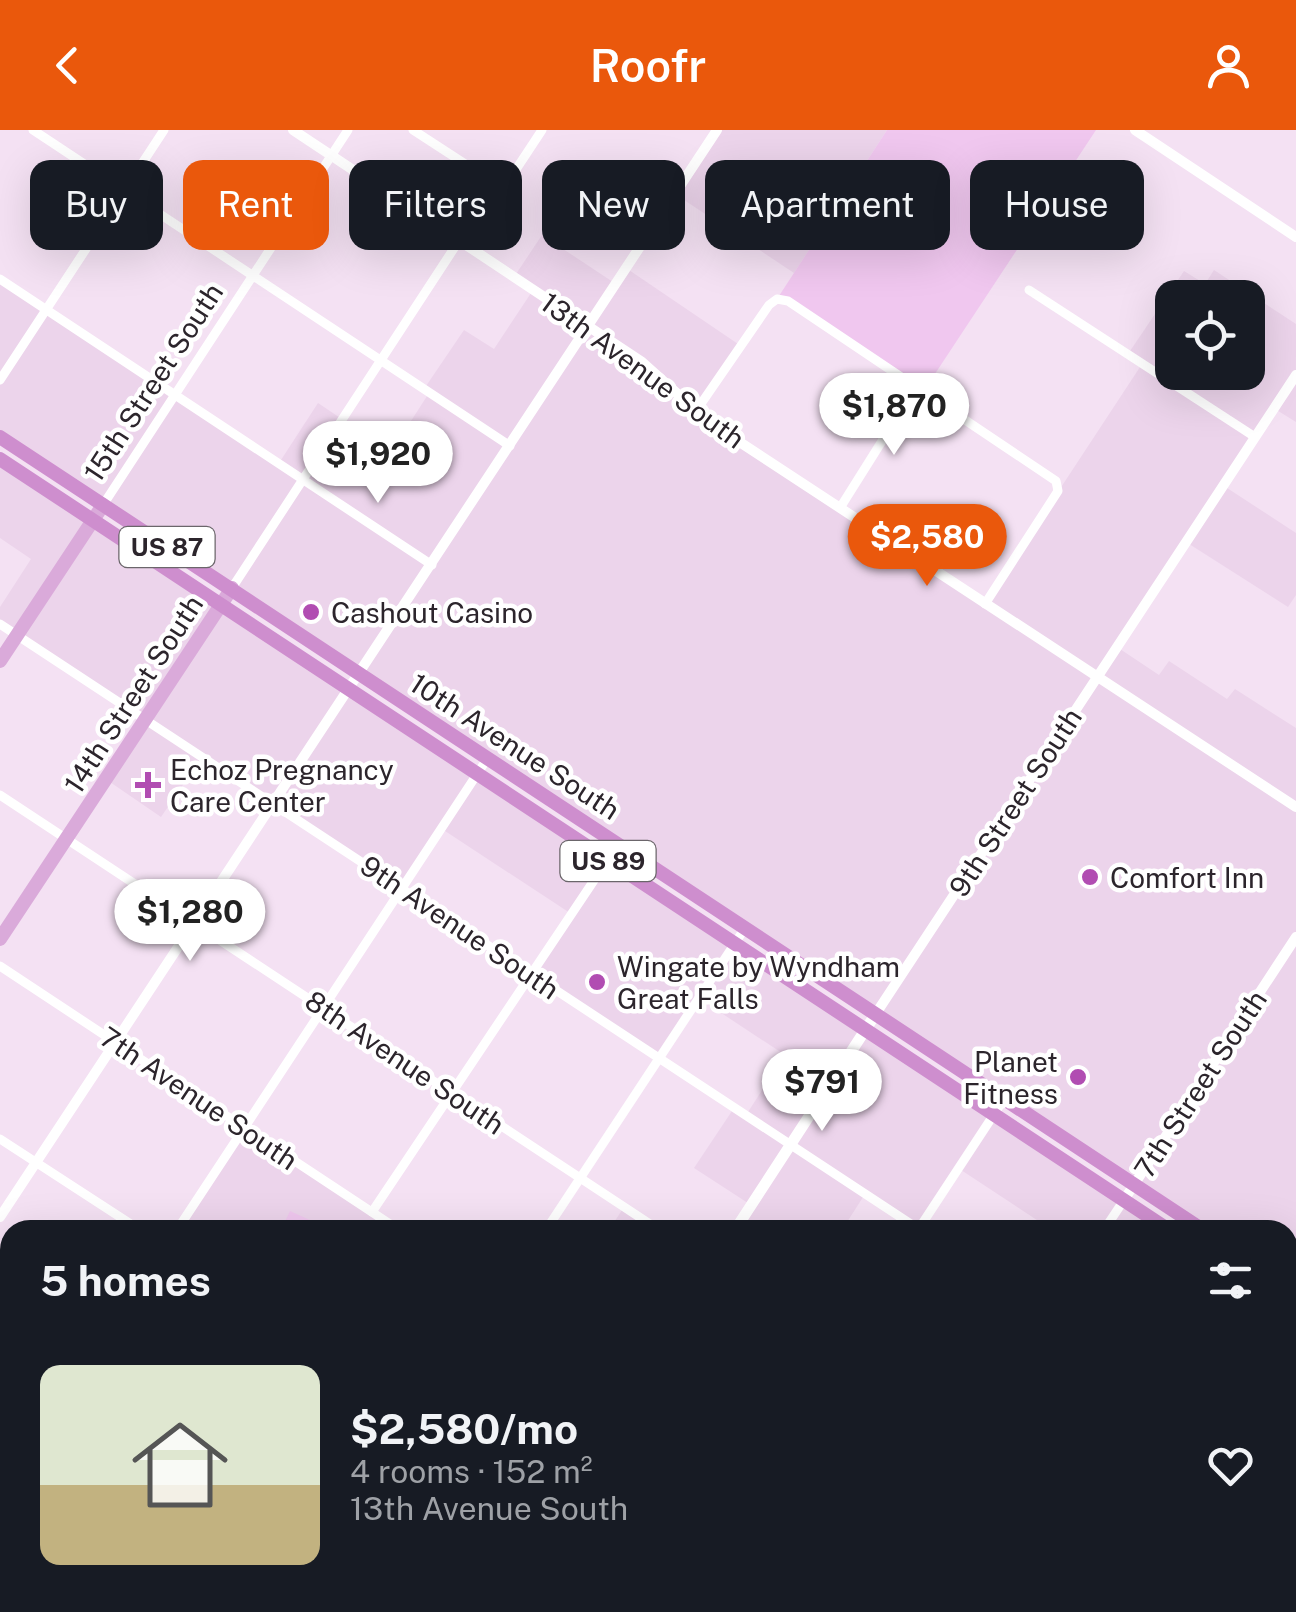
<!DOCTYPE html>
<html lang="en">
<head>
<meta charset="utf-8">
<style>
	body { margin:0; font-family:"Public Sans",sans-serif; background:#242831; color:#f1f3f6; height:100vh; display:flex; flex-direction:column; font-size:38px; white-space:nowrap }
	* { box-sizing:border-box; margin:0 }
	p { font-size:32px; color:#9ea1a6 }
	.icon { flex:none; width:55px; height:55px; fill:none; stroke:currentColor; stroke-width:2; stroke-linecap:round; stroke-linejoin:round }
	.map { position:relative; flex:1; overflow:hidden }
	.side { position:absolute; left:0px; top:1090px; width:1298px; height:392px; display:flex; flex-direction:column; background:#171b24; border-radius:30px 30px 0 0; box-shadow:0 10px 40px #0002 }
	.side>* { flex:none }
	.top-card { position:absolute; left:30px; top:30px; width:1238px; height:90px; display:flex; gap:20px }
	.controls { position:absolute; left:1155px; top:150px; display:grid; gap:20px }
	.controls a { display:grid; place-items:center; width:110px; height:110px; border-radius:20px; background:#171b24; box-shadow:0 10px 40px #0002; font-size:50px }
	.price { position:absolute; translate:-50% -85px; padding:0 22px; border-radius:35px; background:#fff; color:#222; font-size:32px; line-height:65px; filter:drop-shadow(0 2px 5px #0008) }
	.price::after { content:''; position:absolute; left:50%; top:60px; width:30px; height:22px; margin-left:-15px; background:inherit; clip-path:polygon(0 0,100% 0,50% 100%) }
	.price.on { background:#ea580c; color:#fff }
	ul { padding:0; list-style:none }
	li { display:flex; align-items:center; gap:30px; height:250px; padding:0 40px }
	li+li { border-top:2px solid #363941 }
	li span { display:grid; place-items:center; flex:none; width:280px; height:200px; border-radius:20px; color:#555 }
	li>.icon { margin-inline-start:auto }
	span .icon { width:120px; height:120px; fill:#fffc; stroke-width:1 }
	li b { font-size:42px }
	h2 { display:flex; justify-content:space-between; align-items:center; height:120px; padding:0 40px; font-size:42px }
	.pill { padding:0 35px; border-radius:20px; background:#171b24; box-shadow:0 10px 40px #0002; font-size:35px; line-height:90px }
	.pill.on { background:#ea580c; color:#fff }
	header { display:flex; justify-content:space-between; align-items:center; height:130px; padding:0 40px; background:#ea580c; color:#fff; font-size:45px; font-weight:600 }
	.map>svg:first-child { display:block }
	.built { fill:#ecd4eb; fill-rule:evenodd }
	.green { fill:#f0c7ef }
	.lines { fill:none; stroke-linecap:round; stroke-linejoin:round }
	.minor { stroke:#fff; stroke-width:9 }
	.tertiary { stroke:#fff; stroke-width:10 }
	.secondary { stroke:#fff; stroke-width:11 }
	.primary { stroke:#daaada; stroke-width:14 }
	.trunk { stroke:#ce8ece; stroke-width:14 }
	.poi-dot { fill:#b14db2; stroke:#fff; stroke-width:4 }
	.labels { text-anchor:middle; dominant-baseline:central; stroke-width:9; stroke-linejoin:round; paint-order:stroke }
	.shield { fill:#fff; stroke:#6b666b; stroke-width:2.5 }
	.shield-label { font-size:25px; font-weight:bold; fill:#2c252c }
	.street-label { font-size:28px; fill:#2c252c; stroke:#fff }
	.poi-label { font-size:28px; fill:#2c252c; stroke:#fff; text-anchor:start }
</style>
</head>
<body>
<header><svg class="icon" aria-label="back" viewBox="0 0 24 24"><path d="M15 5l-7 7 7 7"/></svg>Roofr<svg class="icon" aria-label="person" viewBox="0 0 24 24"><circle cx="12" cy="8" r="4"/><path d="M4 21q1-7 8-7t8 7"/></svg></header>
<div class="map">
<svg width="1296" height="1482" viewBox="0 0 1296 1482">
	<rect width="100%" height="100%" fill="#f4e1f3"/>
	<g class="built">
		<polygon points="717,0 887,0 794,143 675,64"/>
		<path d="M542 105 616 154 626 138 741 216 697 281 985 473 1142 234 1128 224 1184 141 1205 154 1214 140 1296 194V292L1275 279 1224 356 1296 403V465L1288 477 1186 412 1117 517 1159 545 1169 531 1227 569 1235 559 1296 598V1162L1288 1156V1100H1203L0 307V149L279 333 318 273 391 322 429 263 424 259 464 200 494 219 533 160 514 147ZM1172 168H1248V242H1172Z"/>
		<polygon points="0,329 1170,1100 1052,1100 958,1038 918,1099 865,1064 842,1100 735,1100 751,1075 694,1038 734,978 746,985 785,925 700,869 659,930 530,844 570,783 442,699 402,759 202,627 161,687 107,650 145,589 0,494 0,477 31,429 0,408"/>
		<polygon points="244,998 399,1100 177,1100"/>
		<polygon points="624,1077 659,1100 609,1100"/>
		<polygon points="1288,1178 1296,1183 1296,1348 1288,1342"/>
		<polygon points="1296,1361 1296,1433 1288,1428 1288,1374"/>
	</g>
	<g class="green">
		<polygon points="887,0 1096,0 923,262 789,171 777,169"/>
		<polygon points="290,1081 323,1096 321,1100 281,1100"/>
	</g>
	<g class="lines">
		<g class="minor">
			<polyline points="33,0 510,316"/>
			<polyline points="413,0 496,54"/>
			<polyline points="0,149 432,435"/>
			<polyline points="1029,160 1255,307"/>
			<polyline points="0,250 164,0"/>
			<polyline points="696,281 769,175 777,169 788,171 1056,351 1058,361 985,474"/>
			<polyline points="103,375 348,0"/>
			<polyline points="840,378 916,257"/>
			<polyline points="232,458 496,54 513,44 542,0"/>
			<polyline points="0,494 920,1100"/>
			<polyline points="0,665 659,1100"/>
			<polyline points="0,836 399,1100"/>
			<polyline points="0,1009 140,1100"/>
			<polyline points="372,1082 619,713"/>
			<polyline points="177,1100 487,629"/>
			<polyline points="546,1100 745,798"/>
			<polyline points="918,1100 1004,969"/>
			<polyline points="1104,1100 1124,1070"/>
			<polyline points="0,1182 10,1188"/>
			<polyline points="1288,1342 1296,1348"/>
			<polyline points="0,1368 10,1353"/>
			<polyline points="183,1472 197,1482"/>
			<polyline points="443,1472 457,1482"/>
			<polyline points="704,1472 718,1482"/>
			<polyline points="965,1472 980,1482"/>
			<polyline points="113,1482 119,1472"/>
			<polyline points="297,1482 303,1472"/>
			<polyline points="667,1482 673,1472"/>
			<polyline points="850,1482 857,1472"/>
		</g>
		<g class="tertiary">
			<polyline points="293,0 642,232 709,292 1296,677"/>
			<polyline points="1135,0 1296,107"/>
			<polyline points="875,885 1296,245"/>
			<polyline points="1124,1070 1296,807"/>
			<polyline points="0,1087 717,0"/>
		</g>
		<g class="secondary">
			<polyline points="735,1100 875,885"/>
			<polyline points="481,1482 487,1472"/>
		</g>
		<g class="primary">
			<polyline points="0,531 103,375"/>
			<polyline points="0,809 232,458"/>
			<polyline points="1288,1377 1296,1365"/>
			<polyline points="1036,1482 1042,1472"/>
			<polyline points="1219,1482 1225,1472"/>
		</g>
		<g class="trunk">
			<polyline points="0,307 1203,1100"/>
			<polyline points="0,329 1169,1100"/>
			<polyline points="1288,1156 1296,1162"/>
			<polyline points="1288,1178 1296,1183"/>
		</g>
	</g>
	<g class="poi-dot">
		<circle cx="311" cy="482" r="10"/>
		<path d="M143 640h10v10h10v10h-10v10h-10v-10h-10v-10h10z"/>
		<circle cx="1090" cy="747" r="10"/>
		<circle cx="597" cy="852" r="10"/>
		<circle cx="1078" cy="947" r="10"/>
	</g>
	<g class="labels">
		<g class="shield">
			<rect x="119.5" y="397" width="95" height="40" rx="8"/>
			<rect x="560.5" y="711" width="95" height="40" rx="8"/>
		</g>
		<g class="shield-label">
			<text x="167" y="417">US 87</text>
			<text x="608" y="731">US 89</text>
		</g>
		<g class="street-label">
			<text transform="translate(643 240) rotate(36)">13th Avenue South</text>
			<text transform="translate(153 252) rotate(-57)">15th Street South</text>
			<text transform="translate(133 564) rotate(-57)">14th Street South</text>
			<text transform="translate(515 616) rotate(33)">10th Avenue South</text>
			<text transform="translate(1015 672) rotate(-57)">9th Street South</text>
			<text transform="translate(460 797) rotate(34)">9th Avenue South</text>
			<text transform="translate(405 932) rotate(34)">8th Avenue South</text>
			<text transform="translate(1200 954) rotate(-57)">7th Street South</text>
			<text transform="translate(199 968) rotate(34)">7th Avenue South</text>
		</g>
		<g class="poi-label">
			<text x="331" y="482">Cashout Casino</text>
			<text x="170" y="639">Echoz Pregnancy<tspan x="170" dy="32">Care Center</tspan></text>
			<text x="1110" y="747">Comfort Inn</text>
			<text x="617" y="836">Wingate by Wyndham<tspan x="617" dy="32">Great Falls</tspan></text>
			<text x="1058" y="931" text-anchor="end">Planet<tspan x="1058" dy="32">Fitness</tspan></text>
		</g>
	</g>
</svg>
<div class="controls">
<a><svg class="icon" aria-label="locate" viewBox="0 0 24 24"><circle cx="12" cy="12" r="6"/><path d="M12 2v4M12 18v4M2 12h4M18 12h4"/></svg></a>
</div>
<b class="price" style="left:894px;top:328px">$1,870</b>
<b class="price" style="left:378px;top:376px">$1,920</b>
<b class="price on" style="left:927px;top:459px">$2,580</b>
<b class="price" style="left:190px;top:834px">$1,280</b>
<b class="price" style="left:822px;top:1004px">$791</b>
<div class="top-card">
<a class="pill">Buy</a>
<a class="pill on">Rent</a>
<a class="pill">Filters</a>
<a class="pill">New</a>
<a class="pill">Apartment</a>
<a class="pill">House</a>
</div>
<section class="side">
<h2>5 homes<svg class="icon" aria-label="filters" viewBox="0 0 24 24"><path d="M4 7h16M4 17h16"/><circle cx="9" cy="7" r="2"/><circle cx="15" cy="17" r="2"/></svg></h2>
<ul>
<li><span style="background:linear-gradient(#dfe7d0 60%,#c2b280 0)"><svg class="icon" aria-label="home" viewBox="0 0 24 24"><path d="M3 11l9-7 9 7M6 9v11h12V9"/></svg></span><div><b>$2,580/mo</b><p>4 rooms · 152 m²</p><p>13th Avenue South</p></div><svg class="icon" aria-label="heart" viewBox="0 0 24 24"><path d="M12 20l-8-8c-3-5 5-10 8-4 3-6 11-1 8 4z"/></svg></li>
</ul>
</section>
</div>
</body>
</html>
